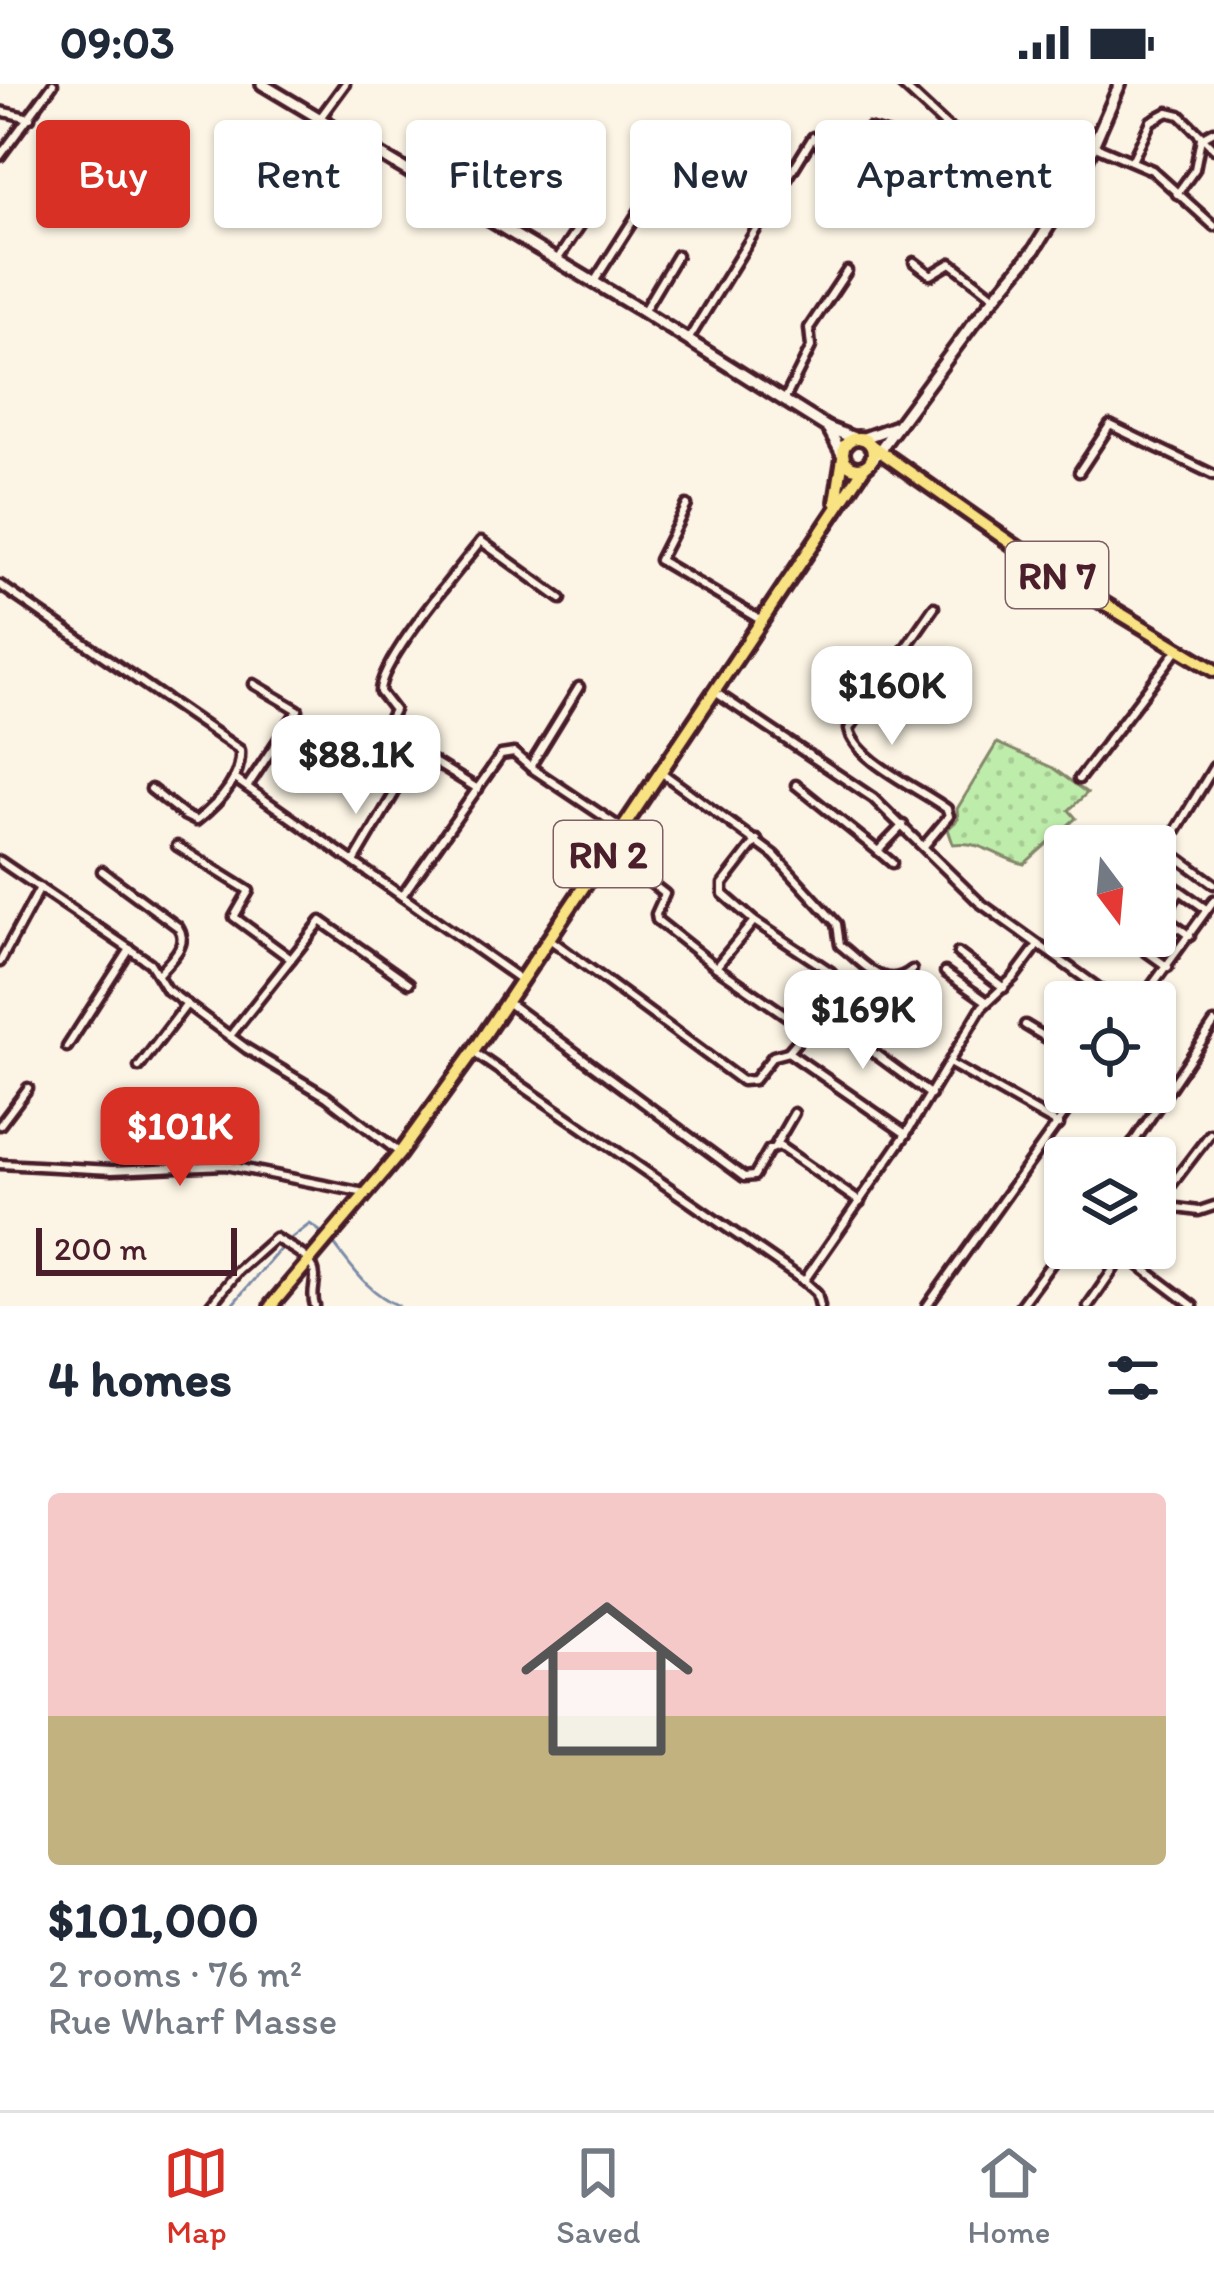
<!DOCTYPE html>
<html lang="en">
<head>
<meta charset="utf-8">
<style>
	body { margin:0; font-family:Itim,sans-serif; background:#f2f2f3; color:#1f2937; height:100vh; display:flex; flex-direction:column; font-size:45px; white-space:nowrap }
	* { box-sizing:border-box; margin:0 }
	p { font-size:39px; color:#747a83 }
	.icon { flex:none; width:66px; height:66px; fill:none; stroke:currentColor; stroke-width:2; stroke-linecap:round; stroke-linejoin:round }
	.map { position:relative; height:1222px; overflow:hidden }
	.panel { display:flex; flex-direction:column; background:#fff; flex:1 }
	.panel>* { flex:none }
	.top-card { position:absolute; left:36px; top:36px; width:1143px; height:108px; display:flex; gap:24px }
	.needle { width:78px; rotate:164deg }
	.controls { position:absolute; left:1044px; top:741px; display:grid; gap:24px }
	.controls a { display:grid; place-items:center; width:132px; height:132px; border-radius:12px; background:#fff; box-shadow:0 3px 9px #0004; font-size:60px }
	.scale { position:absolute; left:36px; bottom:30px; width:201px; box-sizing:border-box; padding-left:12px; border:6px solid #4a1f2b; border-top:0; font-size:33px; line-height:42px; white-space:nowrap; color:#4a1f2b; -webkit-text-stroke:9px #fcf5e5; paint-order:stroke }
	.price { position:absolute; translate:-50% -102px; padding:0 27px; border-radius:24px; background:#fff; color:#222; font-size:39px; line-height:78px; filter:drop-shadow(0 3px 6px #0008) }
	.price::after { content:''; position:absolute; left:50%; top:72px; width:36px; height:27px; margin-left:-18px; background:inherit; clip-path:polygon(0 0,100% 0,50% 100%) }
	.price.active { background:#d93025; color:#fff }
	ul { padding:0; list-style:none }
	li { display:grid; align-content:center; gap:24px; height:636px; padding:0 48px }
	li span { display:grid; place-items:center; height:372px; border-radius:12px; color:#555 }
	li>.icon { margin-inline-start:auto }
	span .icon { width:216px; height:216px; fill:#fffc; stroke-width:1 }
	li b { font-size:51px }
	h2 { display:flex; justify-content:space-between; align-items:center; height:144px; padding:0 48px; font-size:51px }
	.chip { padding:0 42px; border-radius:12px; background:#fff; box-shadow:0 3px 9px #0004; font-size:42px; line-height:108px }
	.chip.active { background:#d93025; color:#fff }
	.status { display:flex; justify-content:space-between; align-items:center; height:84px; padding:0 60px; background:#fff; direction:ltr }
	.status svg { height:33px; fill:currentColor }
	.tab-bar { display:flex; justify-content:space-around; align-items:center; height:168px; border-top:3px solid #e0e1e3; background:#fff; font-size:33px; color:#747a83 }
	.tab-bar a { display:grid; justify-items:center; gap:6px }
	.tab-bar .active { color:#d93025 }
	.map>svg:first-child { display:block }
	.park { fill:url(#park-dots); stroke:#84866b; stroke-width:3 }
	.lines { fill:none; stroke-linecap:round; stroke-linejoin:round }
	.stream { stroke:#7c8ba8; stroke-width:3 }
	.minor-casing { stroke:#4a1f2b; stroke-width:15 }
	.secondary-casing { stroke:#4a1f2b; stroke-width:18 }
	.primary-casing { stroke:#4a1f2b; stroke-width:20 }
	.minor { stroke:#fcf5e5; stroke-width:6 }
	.secondary { stroke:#fcf5e5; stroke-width:9 }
	.primary { stroke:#f8e281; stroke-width:10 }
	.labels { text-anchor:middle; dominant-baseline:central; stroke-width:9; stroke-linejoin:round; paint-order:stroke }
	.shield { fill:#fcf5e5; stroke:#7f5f63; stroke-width:3 }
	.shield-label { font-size:39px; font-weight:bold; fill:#4a1f2b }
</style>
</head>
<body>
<div class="status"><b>09:03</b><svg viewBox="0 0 49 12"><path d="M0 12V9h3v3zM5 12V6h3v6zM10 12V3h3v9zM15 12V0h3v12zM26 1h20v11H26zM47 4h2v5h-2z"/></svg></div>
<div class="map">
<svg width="1214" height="1222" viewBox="0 0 1214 1222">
	<defs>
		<pattern id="park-dots" width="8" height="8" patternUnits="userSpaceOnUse" patternTransform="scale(3)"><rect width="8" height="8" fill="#beedab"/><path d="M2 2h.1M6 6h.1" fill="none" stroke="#a5cb93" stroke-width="1.8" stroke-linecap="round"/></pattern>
	</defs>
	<rect width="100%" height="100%" fill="#fcf5e5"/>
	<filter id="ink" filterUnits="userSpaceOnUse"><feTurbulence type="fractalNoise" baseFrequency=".00833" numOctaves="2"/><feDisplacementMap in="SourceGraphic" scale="24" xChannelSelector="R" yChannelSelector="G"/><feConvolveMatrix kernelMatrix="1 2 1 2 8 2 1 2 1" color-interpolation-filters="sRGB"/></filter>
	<g filter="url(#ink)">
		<path class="park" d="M997 659 1053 684 1087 709 1069 726 1076 734 1024 780C999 774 980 756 953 760L948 745 958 735 957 725Z"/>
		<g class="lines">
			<g class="stream">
				<polyline points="289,1156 310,1140 324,1150"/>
				<path d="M333 1159C353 1184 367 1208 399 1222"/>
				<polyline points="231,1222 282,1163"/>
			</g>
			<g class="minor-casing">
				<g id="minor">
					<polyline points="901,0 946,42 1060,125"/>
					<polyline points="0,27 30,34"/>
					<polyline points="320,34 345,0"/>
					<polyline points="868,45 966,73 994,88 1053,135"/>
					<polyline points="1201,54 1214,47"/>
					<polyline points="1093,61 1152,86 1214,142"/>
					<polyline points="0,72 53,0"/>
					<polyline points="1132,77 1151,37 1168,28 1180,31 1214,65"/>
					<polyline points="1177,110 1195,85 1201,54"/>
					<polyline points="557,176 589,128 581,111 586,92"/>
					<polyline points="914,178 931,191 951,179 995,213"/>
					<polyline points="594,198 664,88"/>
					<polyline points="643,228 677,171"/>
					<polyline points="688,256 813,53 855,102"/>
					<polyline points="784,317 811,263 809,244 847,187"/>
					<polyline points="1079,388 1110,341 1214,391"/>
					<polyline points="687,421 659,476 762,537"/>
					<path d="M0 501 240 666C242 695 218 720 196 737L184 731 151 705"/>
					<polyline points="715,608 873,714 979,818 1118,918"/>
					<polyline points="530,683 621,744"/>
					<path d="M661 688 774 771 837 840 840 861C864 879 884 909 912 886"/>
					<polyline points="234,694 521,896"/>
					<polyline points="1079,695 1178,565"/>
					<polyline points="796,701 878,767 903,741"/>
					<polyline points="247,703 298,626 254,600"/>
					<path d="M478 705 388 650 385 644 394 626 380 608C379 578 459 486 481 457L561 515"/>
					<polyline points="757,756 723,800 723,810 754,837 831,888"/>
					<polyline points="177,762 249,807 234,833 291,875"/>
					<path d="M924 762 949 732 947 725C921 705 855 677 849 645L934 523"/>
					<polyline points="1165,764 1214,800"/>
					<polyline points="610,767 665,810 656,830 657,836 716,883 807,946 837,910"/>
					<polyline points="878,767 892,779"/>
					<polyline points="0,777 150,879 166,905 247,965 327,1013 400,1069"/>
					<polyline points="354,778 394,710"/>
					<polyline points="1155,781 1214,683"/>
					<path d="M102 787 178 843C190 861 171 875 159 889"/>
					<polyline points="1155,789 1206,825"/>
					<polyline points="402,812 501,671 514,669 530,683 579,603"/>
					<polyline points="1163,833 1190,852"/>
					<polyline points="1155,845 1180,807"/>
					<polyline points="1150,852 1144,866 1168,883"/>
					<polyline points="551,856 742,997 754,996 773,972 788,968 906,1050"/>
					<polyline points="958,869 1004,904"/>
					<polyline points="0,878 40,804"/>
					<polyline points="716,883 754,837"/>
					<polyline points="945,888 986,917"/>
					<polyline points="507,918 744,1093 754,1092 769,1066 779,1062 860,1118"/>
					<polyline points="1140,918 1214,816"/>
					<polyline points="821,930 931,1011"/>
					<polyline points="1025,941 1065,965"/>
					<polyline points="230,952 321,837 409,899"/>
					<polyline points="67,963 130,865"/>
					<polyline points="473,968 804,1197 817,1209 820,1222"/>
					<polyline points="788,968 807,946"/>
					<polyline points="949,979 1059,1041"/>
					<polyline points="139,983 187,920"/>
					<polyline points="1137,1008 1158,1021"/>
					<polyline points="0,1041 28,1004"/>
					<polyline points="775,1062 794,1029"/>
					<polyline points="1123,1074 1214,939"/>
					<polyline points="0,1080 112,1086 225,1081 365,1109"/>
					<polyline points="1155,1121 1199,1127 1214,1122"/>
					<polyline points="1155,1122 1210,1050"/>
					<polyline points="1124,1170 1193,1222"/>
					<polyline points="804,1197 906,1050 982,923 1014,893 1037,862"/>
					<path d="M210 1222 237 1188 275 1154C290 1164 315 1173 315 1193 315 1205 311 1210 315 1222"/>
					<polyline points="927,1222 1080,1008"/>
					<polyline points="1020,1222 1065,1161"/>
					<polyline points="1088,1222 1128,1164"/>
				</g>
			</g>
			<g class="secondary-casing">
				<g id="secondary">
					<polyline points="262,0 637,224 828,344 854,354"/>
					<polyline points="828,344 842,370"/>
					<polyline points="861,355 894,343"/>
					<polyline points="870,379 972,241 1034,166 1079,94 1120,0"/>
				</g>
			</g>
			<g class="primary-casing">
				<g id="primary">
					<circle cx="858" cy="369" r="15"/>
					<polyline points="871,361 1055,490 1214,586"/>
					<polyline points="836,418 843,374"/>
					<polyline points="271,1222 400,1069 473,968 864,384"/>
				</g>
			</g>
			<use href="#minor" class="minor"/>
			<use href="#secondary" class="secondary"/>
			<use href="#primary" class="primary"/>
		</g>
	</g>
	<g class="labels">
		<g class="shield">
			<rect x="1006" y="458" width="102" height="66" rx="9"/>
			<rect x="554" y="737" width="108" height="66" rx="9"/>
		</g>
		<g class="shield-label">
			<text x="1057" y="491">RN 7</text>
			<text x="608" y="770">RN 2</text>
		</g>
	</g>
</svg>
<div class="controls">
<a><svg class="needle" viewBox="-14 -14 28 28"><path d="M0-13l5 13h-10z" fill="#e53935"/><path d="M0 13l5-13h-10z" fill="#747a83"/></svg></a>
<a><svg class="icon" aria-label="locate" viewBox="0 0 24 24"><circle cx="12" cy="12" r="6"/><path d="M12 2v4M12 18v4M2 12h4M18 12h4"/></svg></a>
<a><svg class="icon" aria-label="layers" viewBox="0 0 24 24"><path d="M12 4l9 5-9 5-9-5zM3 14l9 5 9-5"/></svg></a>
</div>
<div class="scale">200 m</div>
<b class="price" style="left:892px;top:664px">$160K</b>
<b class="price" style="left:356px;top:733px">$88.1K</b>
<b class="price" style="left:863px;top:988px">$169K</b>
<b class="price active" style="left:180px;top:1105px">$101K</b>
<div class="top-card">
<a class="chip active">Buy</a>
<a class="chip">Rent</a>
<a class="chip">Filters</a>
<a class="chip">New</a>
<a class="chip">Apartment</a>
</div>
</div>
<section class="panel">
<h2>4 homes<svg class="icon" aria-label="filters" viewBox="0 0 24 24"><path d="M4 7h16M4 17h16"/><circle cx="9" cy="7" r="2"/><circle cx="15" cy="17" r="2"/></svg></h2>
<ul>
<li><span style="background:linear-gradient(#f6c9c9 60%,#c2b280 0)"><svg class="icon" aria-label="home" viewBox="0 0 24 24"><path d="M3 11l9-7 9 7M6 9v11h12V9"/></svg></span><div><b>$101,000</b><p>2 rooms · 76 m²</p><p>Rue Wharf Masse</p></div></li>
</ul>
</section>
<nav class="tab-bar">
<a class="active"><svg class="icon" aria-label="map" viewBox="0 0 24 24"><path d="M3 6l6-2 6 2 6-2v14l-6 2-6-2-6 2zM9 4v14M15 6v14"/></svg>Map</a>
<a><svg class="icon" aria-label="saved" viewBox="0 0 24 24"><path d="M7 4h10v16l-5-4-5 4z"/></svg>Saved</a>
<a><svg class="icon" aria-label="home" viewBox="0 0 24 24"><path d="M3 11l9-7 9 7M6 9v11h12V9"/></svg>Home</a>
</nav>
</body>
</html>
